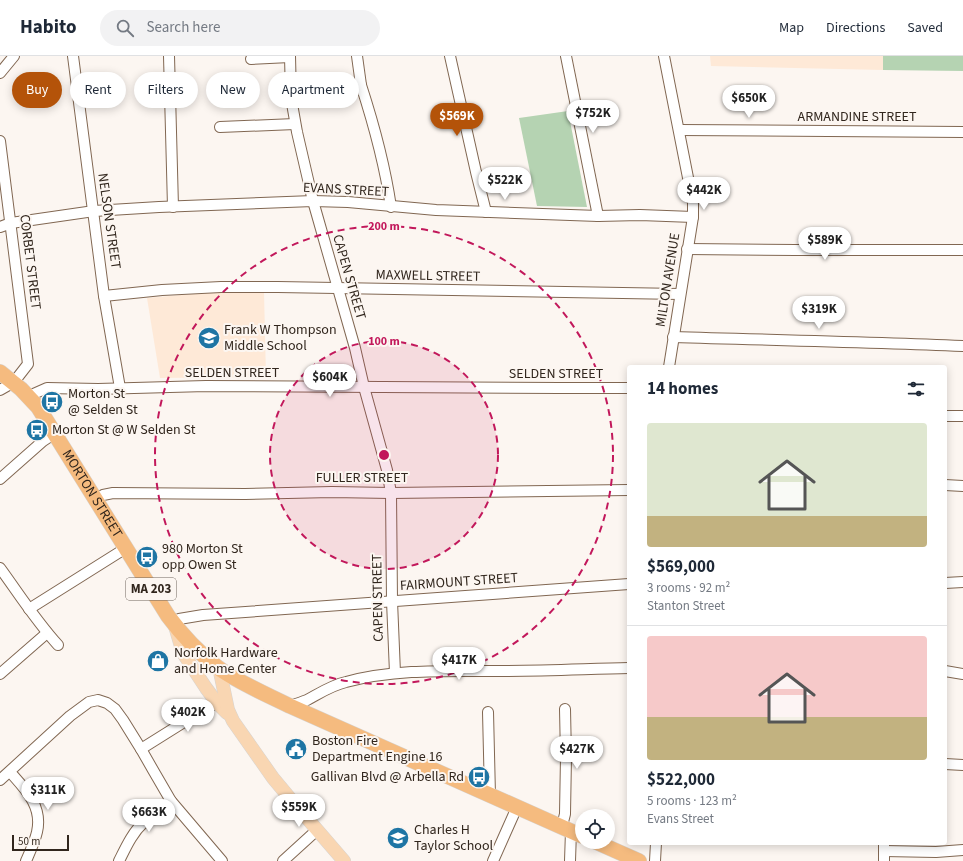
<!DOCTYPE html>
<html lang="en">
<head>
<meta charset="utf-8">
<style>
	body { margin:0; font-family:"Source Sans 3",sans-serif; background:#f2f2f3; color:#1f2937; height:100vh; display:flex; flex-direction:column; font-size:15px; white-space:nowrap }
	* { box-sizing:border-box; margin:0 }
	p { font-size:13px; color:#747a83 }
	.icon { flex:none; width:22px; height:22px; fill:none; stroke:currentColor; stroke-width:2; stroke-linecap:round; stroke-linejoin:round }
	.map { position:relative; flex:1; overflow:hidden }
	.side { position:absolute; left:627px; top:309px; width:320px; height:480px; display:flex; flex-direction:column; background:#fff; border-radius:4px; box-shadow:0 2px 10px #0003 }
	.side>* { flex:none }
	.top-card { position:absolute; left:12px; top:16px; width:380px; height:36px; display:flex; gap:8px }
	.buttons { position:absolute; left:575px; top:753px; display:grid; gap:8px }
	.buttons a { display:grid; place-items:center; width:40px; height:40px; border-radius:50%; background:#fff; box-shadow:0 2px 10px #0003; font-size:20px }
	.scale { position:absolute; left:12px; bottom:10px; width:57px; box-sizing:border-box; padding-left:4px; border:2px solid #31261d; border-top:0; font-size:11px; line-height:14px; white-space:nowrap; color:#31261d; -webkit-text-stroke:3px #fcf6f1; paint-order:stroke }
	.price { position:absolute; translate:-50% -34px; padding:0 9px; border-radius:14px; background:#fff; color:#222; font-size:13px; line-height:26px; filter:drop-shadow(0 1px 2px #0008) }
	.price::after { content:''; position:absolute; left:50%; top:24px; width:12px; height:9px; margin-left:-6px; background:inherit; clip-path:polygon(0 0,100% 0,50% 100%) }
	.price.active { background:#b45309; color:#fff }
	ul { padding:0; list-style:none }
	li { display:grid; align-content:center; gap:8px; height:212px; padding:0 20px }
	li+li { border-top:1px solid #e0e1e3 }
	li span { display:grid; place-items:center; height:124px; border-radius:4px; color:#555 }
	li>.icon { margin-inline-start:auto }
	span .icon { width:72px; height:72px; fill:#fffc; stroke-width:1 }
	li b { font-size:17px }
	h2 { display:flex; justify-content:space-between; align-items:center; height:48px; padding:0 20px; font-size:17px }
	.tag { padding:0 14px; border-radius:18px; background:#fff; box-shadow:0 2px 10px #0003; font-size:14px; line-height:36px }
	.tag.active { background:#b45309; color:#fff }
	header { display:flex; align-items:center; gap:24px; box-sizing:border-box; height:56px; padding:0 20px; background:#fff; border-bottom:1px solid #e0e1e3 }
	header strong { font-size:19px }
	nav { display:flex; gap:22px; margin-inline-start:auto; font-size:14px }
	.search { width:280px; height:36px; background:#f2f2f3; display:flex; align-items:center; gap:10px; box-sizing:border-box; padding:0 14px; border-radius:22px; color:#747a83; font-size:15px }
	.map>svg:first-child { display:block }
	.built { fill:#fee9d7 }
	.green { fill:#b5d3b2 }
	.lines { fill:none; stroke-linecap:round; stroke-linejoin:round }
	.minor-casing { stroke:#816752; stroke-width:12 }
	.major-casing { stroke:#d6d4d2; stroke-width:14 }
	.highway-casing { stroke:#d6d4d2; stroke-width:16 }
	.minor { stroke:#fff; stroke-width:10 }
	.major { stroke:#f9d6b2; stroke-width:13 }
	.highway { stroke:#f5bb7f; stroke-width:15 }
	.ring { fill:none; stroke:#c2185b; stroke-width:2; stroke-dasharray:7 5 }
	.labels { text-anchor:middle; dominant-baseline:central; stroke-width:4; stroke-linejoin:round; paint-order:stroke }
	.shield { fill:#fcf6f1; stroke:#6e645d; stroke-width:1 }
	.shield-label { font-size:13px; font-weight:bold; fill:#31261d }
	.street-label { font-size:14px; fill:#31261d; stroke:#fcf6f1 }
	.poi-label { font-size:14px; fill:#31261d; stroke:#fcf6f1; text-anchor:start }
	.centre { fill:#c2185b; stroke:#fcf6f1; stroke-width:2 }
	.ring-label { font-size:12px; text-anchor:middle; font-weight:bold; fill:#c2185b; stroke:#fcf6f1; stroke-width:4; stroke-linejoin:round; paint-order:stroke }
</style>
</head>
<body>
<header>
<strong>Habito</strong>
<div class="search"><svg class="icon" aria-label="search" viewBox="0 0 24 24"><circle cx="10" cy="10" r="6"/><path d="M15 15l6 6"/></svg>Search here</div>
<nav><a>Map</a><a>Directions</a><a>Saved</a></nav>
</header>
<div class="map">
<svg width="963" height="805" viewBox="0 0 963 805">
	<rect width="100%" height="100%" fill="#fcf6f1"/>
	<g class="built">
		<polygon points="710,0 883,0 883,14 711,10"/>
		<polygon points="226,236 264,236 266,321 160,322 147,242 192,238"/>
	</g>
	<g class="green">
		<polygon points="883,0 963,0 963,15 883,14"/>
		<polygon points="568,55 587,151 537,150 519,62"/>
	</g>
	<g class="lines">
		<g class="minor-casing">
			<g id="minor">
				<polyline points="73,0 104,240 120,332"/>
				<polyline points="169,0 173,151"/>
				<polyline points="290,0 291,42 297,76 313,145 355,292 364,331 387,414 391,437 392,545 395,617"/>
				<polyline points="357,0 361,29"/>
				<polyline points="450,0 476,116 486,156"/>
				<polyline points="566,0 598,160"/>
				<polyline points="664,0 693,147 693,161 669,311"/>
				<polyline points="251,3 290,1"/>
				<polyline points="0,17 14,0"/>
				<path d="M291 26 361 29C374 69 385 110 391 151"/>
				<polyline points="220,71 295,68"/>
				<polyline points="679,74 963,76"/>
				<polyline points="0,85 28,308 14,326 0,334"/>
				<polyline points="0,171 11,167 94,155 159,151 313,145 348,146 436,154 598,160 640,159 693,161"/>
				<polyline points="687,193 796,194 963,194"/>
				<polyline points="104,240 162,234 221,231 278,231 680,238"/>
				<path d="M673 281C770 284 866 286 963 290"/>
				<polyline points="29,340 47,332 98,333 206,330 560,332 629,332"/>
				<polyline points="945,360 963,360"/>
				<polyline points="0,423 43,385 55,377"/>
				<polyline points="945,429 963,430"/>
				<polyline points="96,443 103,439 113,437 245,438 332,436 391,437 629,434"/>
				<path d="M0 512C19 538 36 565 58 589"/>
				<polyline points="945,527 963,526"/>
				<polyline points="29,553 126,492"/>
				<polyline points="173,566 179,563 203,559 629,528"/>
				<polyline points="945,615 963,618"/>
				<polyline points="0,618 47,577"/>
				<path d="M290 650C296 648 302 646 307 644 320 637 332 629 346 626 395 613 445 615 495 615 539 615 584 613 629 612"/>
				<polyline points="488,656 490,739"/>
				<polyline points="141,693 208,651 222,645"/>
				<polyline points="945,708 963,709"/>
				<path d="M10 716C25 733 43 750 37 776 35 785 30 796 26 805"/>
				<polyline points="0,724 70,660 89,646 98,644 107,647 115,653 123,664 141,693 153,714 171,745 222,805"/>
				<polyline points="562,770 565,758 566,701 565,653"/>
				<polyline points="884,795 936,796 963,794"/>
				<path d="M119 805C126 791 132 777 144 766 152 758 162 751 171 745"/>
				<polyline points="283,805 317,774"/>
				<polyline points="493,805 517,751"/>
				<polyline points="570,805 571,775"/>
				<polyline points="655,805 656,787"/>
				<polyline points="884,805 884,787"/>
			</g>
		</g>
		<g class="major-casing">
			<g id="major">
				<polyline points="175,570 183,597 206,632 217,647 227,657"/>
				<polyline points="219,611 228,654 233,665 273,722 293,746 344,805"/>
			</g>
		</g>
		<g class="highway-casing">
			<g id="highway">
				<path id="s1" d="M0 316 21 333 38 351 168 560C182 579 198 596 217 611 239 627 266 638 290 650L582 780"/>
				<polyline points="596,786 639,805"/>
			</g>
		</g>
		<use href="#minor" class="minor"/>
		<use href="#major" class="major"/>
		<use href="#highway" class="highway"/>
	</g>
	<circle cx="384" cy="399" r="114" fill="#c2185b" fill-opacity=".12"/>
	<g class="ring">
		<circle cx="384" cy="399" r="114"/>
		<circle cx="384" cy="399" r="229"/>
	</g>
	<defs>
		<g id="school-disc" transform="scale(1.15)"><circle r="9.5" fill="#1e75a4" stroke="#fcf6f1"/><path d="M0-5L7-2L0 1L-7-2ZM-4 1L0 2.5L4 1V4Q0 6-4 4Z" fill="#fff"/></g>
		<g id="bus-disc" transform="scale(1.15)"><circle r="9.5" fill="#1e75a4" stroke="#fcf6f1"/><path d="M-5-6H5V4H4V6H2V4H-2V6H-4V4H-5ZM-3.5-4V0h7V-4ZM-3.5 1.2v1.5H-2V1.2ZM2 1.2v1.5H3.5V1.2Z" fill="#fff"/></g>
		<g id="shop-disc" transform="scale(1.15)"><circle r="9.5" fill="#1e75a4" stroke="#fcf6f1"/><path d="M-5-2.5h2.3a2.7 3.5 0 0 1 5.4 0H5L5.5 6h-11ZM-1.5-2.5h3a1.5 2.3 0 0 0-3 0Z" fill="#fff"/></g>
		<g id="civic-disc" transform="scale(1.15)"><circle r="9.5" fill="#1e75a4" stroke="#fcf6f1"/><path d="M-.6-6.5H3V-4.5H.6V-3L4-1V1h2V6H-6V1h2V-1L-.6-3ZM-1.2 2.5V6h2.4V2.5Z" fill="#fff"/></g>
	</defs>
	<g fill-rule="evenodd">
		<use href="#school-disc" x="209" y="282"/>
		<use href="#bus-disc" x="52" y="346"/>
		<use href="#bus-disc" x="37" y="374"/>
		<use href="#bus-disc" x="147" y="501"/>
		<use href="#shop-disc" x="158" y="605"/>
		<use href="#civic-disc" x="296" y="693"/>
		<use href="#bus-disc" x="479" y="721"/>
		<use href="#school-disc" x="398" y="782"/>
	</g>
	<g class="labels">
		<rect class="shield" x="126" y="522" width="50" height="22" rx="3"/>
		<g class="shield-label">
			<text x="151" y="533">MA 203</text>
		</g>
		<g class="street-label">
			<text x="857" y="61">ARMANDINE STREET</text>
			<text transform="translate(346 134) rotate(3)">EVANS STREET</text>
			<text transform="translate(109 165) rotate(82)">NELSON STREET</text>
			<text transform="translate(30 206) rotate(83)">CORBET STREET</text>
			<text transform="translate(428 220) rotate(1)">MAXWELL STREET</text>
			<text transform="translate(349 221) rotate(74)">CAPEN STREET</text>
			<text transform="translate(668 224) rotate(-81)">MILTON AVENUE</text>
			<text x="232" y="317">SELDEN STREET</text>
			<text x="556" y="318">SELDEN STREET</text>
			<text x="362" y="422">FULLER STREET</text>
			<text stroke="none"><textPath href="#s1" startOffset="154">MORTON STREET</textPath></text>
			<text transform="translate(459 526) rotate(-4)">FAIRMOUNT STREET</text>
			<text transform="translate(378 542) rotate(-91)">CAPEN STREET</text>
		</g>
		<g class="poi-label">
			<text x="224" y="274">Frank W Thompson<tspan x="224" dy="16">Middle School</tspan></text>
			<text x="68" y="338">Morton St<tspan x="68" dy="16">@ Selden St</tspan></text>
			<text x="52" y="374">Morton St @ W Selden St</text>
			<text x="162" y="493">980 Morton St<tspan x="162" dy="16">opp Owen St</tspan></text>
			<text x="174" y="597">Norfolk Hardware<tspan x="174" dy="16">and Home Center</tspan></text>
			<text x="312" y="685">Boston Fire<tspan x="312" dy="16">Department Engine 16</tspan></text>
			<text x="464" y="721" text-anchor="end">Gallivan Blvd @ Arbella Rd</text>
			<text x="414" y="774">Charles H<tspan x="414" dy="16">Taylor School</tspan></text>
		</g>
	</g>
	<circle cx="384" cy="399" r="6" class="centre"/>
	<g class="ring-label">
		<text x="384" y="174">200 m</text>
		<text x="384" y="289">100 m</text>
	</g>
</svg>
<div class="buttons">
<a><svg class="icon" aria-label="locate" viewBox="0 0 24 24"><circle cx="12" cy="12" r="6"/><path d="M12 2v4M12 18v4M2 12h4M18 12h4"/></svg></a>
</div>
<div class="scale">50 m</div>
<b class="price" style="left:749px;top:63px">$650K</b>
<b class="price" style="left:593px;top:78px">$752K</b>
<b class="price active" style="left:457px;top:81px">$569K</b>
<b class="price" style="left:505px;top:145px">$522K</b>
<b class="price" style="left:704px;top:155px">$442K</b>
<b class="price" style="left:825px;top:205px">$589K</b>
<b class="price" style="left:819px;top:274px">$319K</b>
<b class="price" style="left:330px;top:342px">$604K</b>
<b class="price" style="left:459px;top:625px">$417K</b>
<b class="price" style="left:188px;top:677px">$402K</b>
<b class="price" style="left:577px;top:714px">$427K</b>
<b class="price" style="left:48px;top:755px">$311K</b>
<b class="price" style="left:299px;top:772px">$559K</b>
<b class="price" style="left:149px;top:777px">$663K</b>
<div class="top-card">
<a class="tag active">Buy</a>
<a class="tag">Rent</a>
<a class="tag">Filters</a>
<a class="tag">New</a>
<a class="tag">Apartment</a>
</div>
<section class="side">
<h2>14 homes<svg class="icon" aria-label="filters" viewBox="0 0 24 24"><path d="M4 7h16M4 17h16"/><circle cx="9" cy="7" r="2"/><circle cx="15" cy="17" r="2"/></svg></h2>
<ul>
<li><span style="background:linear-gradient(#dfe7d0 75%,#c2b280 0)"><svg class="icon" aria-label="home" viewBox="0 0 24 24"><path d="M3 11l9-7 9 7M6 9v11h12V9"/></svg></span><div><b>$569,000</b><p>3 rooms · 92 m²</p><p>Stanton Street</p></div></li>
<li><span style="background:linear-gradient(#f6c9c9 65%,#c2b280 0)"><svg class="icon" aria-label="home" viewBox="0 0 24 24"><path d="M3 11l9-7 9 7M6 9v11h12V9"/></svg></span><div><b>$522,000</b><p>5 rooms · 123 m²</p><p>Evans Street</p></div></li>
</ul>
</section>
</div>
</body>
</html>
